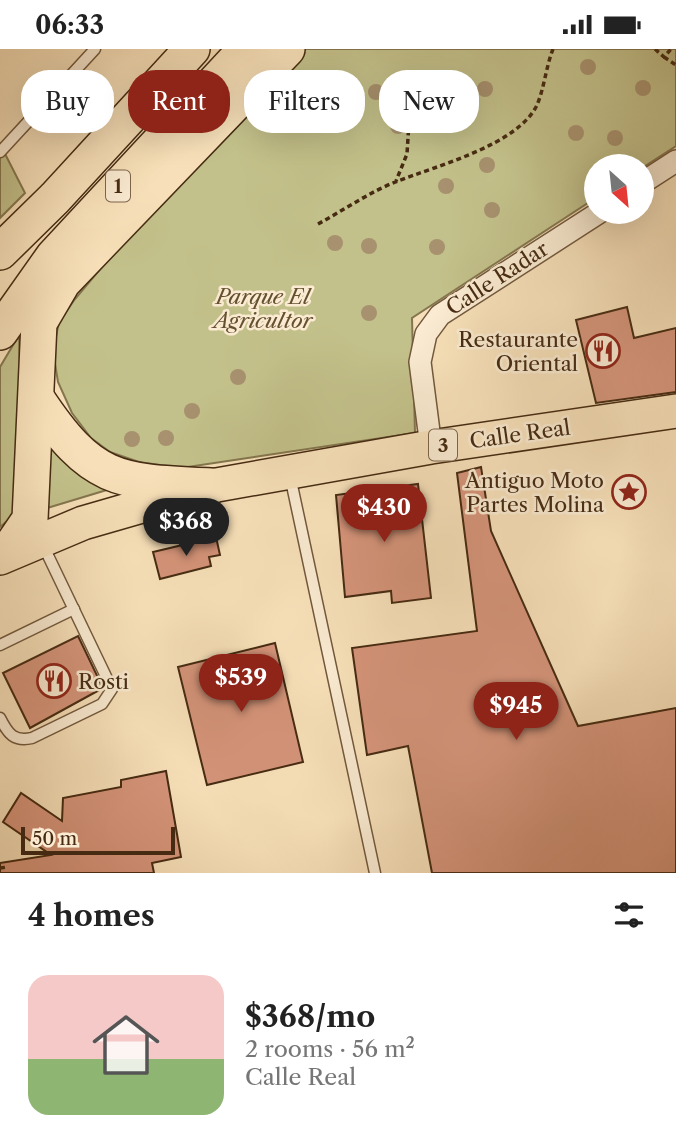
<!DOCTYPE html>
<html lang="en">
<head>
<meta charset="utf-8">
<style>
	body { margin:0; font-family:"Libre Caslon Text",serif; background:#f2f2f2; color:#222; height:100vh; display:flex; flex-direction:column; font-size:26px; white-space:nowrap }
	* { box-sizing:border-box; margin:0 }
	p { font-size:23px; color:#767676 }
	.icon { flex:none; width:38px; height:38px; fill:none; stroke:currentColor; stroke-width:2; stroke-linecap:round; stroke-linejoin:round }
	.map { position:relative; height:824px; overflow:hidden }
	.panel { display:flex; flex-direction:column; background:#fff; flex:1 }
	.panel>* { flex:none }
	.top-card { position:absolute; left:21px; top:21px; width:635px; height:63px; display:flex; gap:14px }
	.needle { width:46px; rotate:153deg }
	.fabs { position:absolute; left:584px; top:105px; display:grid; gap:14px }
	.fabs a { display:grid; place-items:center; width:70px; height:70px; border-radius:50%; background:#fff; box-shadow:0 7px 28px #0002; font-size:35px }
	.scale { position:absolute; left:21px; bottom:18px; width:154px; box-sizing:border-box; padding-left:7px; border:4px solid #462b12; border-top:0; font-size:19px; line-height:24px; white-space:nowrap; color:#462b12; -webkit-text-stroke:5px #faebd2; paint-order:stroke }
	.price { position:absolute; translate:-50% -60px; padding:0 16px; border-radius:24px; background:#8f2418; color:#fff; font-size:23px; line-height:46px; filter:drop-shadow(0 2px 4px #0008) }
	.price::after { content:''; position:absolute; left:50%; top:42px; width:21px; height:16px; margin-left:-10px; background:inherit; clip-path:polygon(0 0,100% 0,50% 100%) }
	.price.selected { background:#222; color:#fff }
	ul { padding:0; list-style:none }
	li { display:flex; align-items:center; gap:21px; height:175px; padding:0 28px }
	li span { display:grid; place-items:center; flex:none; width:196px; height:140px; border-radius:21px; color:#555 }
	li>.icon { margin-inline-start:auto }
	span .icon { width:84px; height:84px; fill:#fffc; stroke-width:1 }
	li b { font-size:30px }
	h2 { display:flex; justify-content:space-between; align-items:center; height:84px; padding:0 28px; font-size:30px }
	.pill { padding:0 24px; border-radius:28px; background:#fff; box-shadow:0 7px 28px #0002; font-size:24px; line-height:63px }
	.pill.selected { background:#8f2418; color:#fff }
	.status { display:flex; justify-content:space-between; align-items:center; height:49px; padding:0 35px; background:#fff; direction:ltr }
	.status svg { height:19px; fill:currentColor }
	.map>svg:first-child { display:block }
	.green { fill:#c3c18b; stroke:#84764e; stroke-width:2 }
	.building { fill:#d5947a; stroke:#462b12; stroke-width:2 }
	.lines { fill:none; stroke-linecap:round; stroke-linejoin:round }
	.service-casing { stroke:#72583c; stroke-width:13 }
	.minor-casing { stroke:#72583c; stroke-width:24 }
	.primary-casing { stroke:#462b12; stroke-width:36 }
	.trunk-casing { stroke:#462b12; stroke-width:38 }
	.path { stroke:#462b12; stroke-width:3.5; stroke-dasharray:5 3.5; stroke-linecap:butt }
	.service { stroke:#faebd2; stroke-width:10 }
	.minor { stroke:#faebd2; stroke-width:21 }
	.primary { stroke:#f7e0b9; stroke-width:33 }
	.trunk { stroke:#f7e0b9; stroke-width:35 }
	.tree { fill:#a7916e }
	.labels { text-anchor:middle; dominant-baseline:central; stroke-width:5; stroke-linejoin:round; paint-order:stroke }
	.shield { fill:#faebd2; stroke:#7c654c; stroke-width:2 }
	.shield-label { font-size:19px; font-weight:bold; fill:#462b12 }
	.street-label { font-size:21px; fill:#462b12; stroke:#faebd2 }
	.park-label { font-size:21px; font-style:italic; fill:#655030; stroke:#faebd2 }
	.poi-label { font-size:21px; fill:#462b12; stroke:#faebd2; text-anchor:end }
</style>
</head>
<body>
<div class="status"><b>06:33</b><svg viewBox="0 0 49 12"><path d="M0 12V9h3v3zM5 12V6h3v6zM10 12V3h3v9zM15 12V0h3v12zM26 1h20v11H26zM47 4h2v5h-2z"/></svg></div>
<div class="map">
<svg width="676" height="824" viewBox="0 0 676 824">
	<rect width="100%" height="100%" fill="#f7e0b9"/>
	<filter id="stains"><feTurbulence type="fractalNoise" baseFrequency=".00286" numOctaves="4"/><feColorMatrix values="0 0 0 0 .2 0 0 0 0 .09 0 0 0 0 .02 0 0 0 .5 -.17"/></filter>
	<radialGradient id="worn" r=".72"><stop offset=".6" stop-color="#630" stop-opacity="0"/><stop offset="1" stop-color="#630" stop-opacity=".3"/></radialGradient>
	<g class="green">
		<polygon points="305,0 676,0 676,97 642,119 597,117 597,148 412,269 415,384 181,419 139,413 110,403 91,389 72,364 58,333 53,302 59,273 75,250 118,199"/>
		<polygon points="0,95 25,144 0,169"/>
		<polygon points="19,286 21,370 14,466 0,478 0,318"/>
		<polygon points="44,388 110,440 44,460"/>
	</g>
	<g class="building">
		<polygon points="627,258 634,289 676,279 676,343 596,354 576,271"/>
		<polygon points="481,418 491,482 578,677 676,659 676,824 432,824 408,697 367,706 352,599 477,582 457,424"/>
		<polygon points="418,435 431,549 392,554 391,542 345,548 336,446"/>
		<polygon points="216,488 220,506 209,508 211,517 160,530 153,503"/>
		<polygon points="78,587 103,639 30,679 3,624"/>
		<polygon points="275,594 303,713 207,736 178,618"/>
		<polygon points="166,722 181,808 152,814 154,824 0,824 0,814 51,806 3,773 21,744 62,772 63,749 121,738 121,731"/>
	</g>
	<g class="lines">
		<g class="service-casing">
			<g id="service">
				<polyline points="0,103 95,0"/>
				<polyline points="290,427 375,824"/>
				<polyline points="0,596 74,560"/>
				<path d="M0 669C8 685 14 693 32 689L102 655 112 640 42 494"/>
			</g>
		</g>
		<g class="minor-casing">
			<g id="minor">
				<polyline points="642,134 676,112"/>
				<polyline points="431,398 420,313 426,285 440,266 600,163"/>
			</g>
		</g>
		<g class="primary-casing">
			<polyline id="primary" points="0,509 83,474 211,437 431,398 676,362"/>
		</g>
		<g class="trunk-casing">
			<g id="trunk">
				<polyline points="0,203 55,149 192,0"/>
				<polyline points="0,283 53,208 246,0"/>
				<path d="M37 350C92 433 117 433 211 437"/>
				<polyline points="0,505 13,495 30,470 39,274 63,233 287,0"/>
			</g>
		</g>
		<g class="path">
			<polyline points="655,0 664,8 671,0"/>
			<polyline points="664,8 676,16"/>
			<polyline points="389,29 410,57 407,105 396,132"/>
			<path d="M318 175C344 161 371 142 398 132 436 117 518 96 537 56 544 40 546 18 553 0"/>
			<polyline points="0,819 8,818"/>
		</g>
		<use href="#service" class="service"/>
		<use href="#minor" class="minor"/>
		<use href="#primary" class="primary"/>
		<use href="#trunk" class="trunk"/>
	</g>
	<g class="tree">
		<circle cx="588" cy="18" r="8"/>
		<circle cx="643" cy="39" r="8"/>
		<circle cx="485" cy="40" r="8"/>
		<circle cx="376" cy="43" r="8"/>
		<circle cx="449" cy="43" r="8"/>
		<circle cx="398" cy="77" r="8"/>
		<circle cx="576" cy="84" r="8"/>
		<circle cx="615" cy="89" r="8"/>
		<circle cx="487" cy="116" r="8"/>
		<circle cx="446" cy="137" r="8"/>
		<circle cx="492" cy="161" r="8"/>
		<circle cx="335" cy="194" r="8"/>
		<circle cx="369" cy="197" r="8"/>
		<circle cx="437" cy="198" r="8"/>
		<circle cx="369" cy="264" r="8"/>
		<circle cx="238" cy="328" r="8"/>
		<circle cx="192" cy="362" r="8"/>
		<circle cx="166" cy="389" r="8"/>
		<circle cx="132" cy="390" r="8"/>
	</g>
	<defs>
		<g id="restaurant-ring" transform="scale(1.75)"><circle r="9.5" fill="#faebd2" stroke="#8f2418" stroke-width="1.5"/><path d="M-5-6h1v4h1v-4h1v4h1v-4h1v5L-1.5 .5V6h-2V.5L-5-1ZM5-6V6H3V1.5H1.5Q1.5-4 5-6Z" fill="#8f2418"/></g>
		<g id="sight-ring" transform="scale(1.75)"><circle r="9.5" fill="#faebd2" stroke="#8f2418" stroke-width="1.5"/><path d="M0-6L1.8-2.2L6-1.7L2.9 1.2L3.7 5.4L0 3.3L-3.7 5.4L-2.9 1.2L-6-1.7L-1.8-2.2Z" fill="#8f2418"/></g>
	</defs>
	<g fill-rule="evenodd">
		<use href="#restaurant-ring" x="603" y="302"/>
		<use href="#sight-ring" x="629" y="443"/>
		<use href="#restaurant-ring" x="54" y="632"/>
	</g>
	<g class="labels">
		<g class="shield">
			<rect x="106" y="121.5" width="24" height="31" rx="5"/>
			<rect x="429" y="380.5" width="28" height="31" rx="5"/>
		</g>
		<g class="shield-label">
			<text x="118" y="137">1</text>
			<text x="443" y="396">3</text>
		</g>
		<g class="street-label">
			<text transform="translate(497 229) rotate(-33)">Calle Radar</text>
			<text transform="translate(520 385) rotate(-8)">Calle Real</text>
		</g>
		<g class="park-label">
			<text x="263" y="247">Parque El<tspan x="263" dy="24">Agricultor</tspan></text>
		</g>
		<g class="poi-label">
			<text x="578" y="290">Restaurante<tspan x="578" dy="24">Oriental</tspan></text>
			<text x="604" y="431">Antiguo Moto<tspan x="604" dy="24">Partes Molina</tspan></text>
			<text x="78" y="632" text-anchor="start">Rosti</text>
		</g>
	</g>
	<rect width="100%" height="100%" filter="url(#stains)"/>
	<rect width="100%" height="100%" fill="url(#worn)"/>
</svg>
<div class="fabs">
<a><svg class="needle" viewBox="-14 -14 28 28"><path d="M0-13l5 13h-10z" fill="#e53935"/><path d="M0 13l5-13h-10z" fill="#767676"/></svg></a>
</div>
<div class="scale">50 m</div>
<b class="price" style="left:384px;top:495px">$430</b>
<b class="price selected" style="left:186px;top:509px">$368</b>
<b class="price" style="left:241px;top:665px">$539</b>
<b class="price" style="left:516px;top:693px">$945</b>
<div class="top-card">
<a class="pill">Buy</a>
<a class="pill selected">Rent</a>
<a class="pill">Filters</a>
<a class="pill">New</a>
</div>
</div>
<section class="panel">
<h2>4 homes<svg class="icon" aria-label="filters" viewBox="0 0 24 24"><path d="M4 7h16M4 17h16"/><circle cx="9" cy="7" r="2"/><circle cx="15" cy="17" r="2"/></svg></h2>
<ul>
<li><span style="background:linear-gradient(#f6c9c9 60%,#8fb573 0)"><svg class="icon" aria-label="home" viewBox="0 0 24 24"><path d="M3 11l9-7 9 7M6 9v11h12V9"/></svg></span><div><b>$368/mo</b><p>2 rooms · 56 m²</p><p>Calle Real</p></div></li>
</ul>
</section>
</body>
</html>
